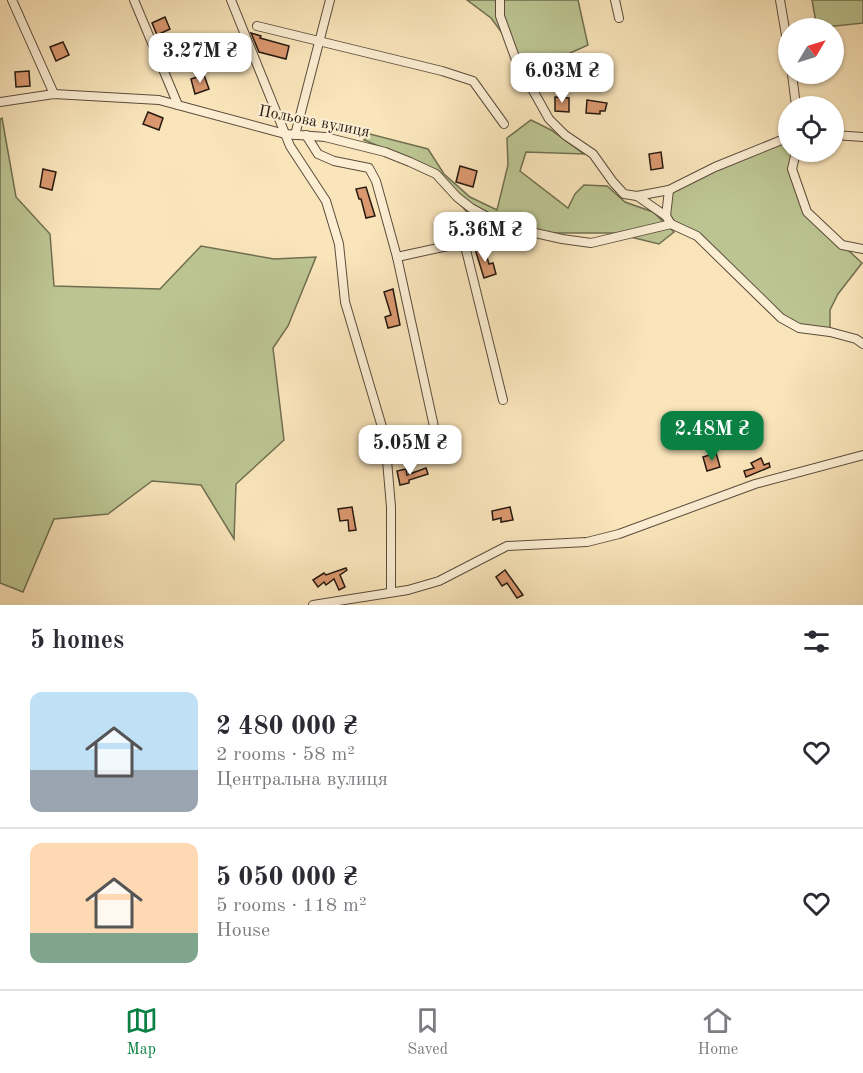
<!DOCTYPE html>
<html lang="en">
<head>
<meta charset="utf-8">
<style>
	body { margin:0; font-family:"Old Standard TT",serif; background:#f2f2f3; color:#2b2b33; height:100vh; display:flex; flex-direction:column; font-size:22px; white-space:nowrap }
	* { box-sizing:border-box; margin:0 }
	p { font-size:20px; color:#7c7c81 }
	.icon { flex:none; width:33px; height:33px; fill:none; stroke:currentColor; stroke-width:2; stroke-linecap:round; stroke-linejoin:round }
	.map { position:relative; height:605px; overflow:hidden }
	.drawer { display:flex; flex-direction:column; background:#fff; flex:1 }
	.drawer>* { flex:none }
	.needle { width:39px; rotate:52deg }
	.controls { position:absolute; left:778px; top:18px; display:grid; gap:12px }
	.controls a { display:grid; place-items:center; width:66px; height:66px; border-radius:50%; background:#fff; box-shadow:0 2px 4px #0004; font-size:30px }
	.price { position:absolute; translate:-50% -51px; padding:0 14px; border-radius:12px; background:#fff; color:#222; font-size:20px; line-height:39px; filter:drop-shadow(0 2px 3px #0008) }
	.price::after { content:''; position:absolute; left:50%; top:36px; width:18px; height:14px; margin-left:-9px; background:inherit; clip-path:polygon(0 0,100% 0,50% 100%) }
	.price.active { background:#0b8043; color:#fff }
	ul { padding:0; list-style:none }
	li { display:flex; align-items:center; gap:18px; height:150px; padding:0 30px }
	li+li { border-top:2px solid #e1e1e2 }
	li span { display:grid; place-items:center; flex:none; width:168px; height:120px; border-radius:12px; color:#555 }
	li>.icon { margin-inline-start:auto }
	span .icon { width:72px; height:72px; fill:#fffc; stroke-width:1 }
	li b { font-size:26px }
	h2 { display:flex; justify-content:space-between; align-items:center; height:72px; padding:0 30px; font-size:26px }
	.menu { display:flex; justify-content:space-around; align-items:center; height:84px; border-top:2px solid #e1e1e2; background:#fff; font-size:16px; color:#7c7c81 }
	.menu a { display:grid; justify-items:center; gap:3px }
	.menu .active { color:#0b8043 }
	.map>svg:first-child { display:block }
	.green { fill:#bcc592; stroke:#706f51; stroke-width:1.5 }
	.building { fill:#db986f; stroke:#251910; stroke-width:1.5 }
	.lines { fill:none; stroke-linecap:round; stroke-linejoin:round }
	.minor-casing { stroke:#5a4c3b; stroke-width:10 }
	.minor { stroke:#fceed3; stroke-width:8 }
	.labels { text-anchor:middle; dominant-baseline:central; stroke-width:4.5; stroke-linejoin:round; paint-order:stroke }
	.street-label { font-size:16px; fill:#251910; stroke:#fceed3 }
</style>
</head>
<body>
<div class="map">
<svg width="863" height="605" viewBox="0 0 863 605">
	<rect width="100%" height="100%" fill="#fae5bb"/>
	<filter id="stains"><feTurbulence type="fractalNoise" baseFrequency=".00333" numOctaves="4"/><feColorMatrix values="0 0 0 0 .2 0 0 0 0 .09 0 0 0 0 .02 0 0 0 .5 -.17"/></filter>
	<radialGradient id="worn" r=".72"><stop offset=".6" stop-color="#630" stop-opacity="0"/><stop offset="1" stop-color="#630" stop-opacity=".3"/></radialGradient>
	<g class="green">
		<polygon points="467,0 578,0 588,45 530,71 491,18"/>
		<polygon points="812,0 863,0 863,23 817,28"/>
		<polygon points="2,118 16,197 50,234 54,286 160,289 201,246 274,259 316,257 288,326 273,348 284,440 236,484 234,539 201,485 152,481 108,514 54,519 23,592 0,583 0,119"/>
		<polygon points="531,120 551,130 584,154 526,152 520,171 568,208 575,194 584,185 607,186 625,202 653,212 674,232 659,244 614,233 549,233 522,239 495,239 478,224 424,165 364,140 370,134 428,149 444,174 470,197 497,210 508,165 507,138"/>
		<polygon points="789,137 789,152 796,152 792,169 807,212 862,263 838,294 830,310 830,332 799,328 781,318 697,236 666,216 669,190"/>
	</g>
	<g class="building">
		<polygon points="165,17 170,29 157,35 152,23"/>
		<polygon points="251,33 261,36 260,38 289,46 286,59 259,52"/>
		<polygon points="227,37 233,52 221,57 215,42"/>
		<polygon points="63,42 69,55 56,61 50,47"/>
		<polygon points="176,42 182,54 170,60 164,48"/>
		<polygon points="601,69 602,86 585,87 584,77 590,76 589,70"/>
		<polygon points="29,71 30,86 16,87 15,72"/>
		<polygon points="204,75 209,89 195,94 191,79"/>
		<polygon points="555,97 569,98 569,112 555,111"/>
		<polygon points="587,100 607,103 605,111 600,111 600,114 586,113"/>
		<polygon points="148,112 163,118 159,130 143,124"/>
		<polygon points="661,152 663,168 651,170 649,154"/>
		<polygon points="460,166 477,171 473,187 456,182"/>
		<polygon points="43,169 56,172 52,190 40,187"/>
		<polygon points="366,187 375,216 366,218 361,199 359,199 356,189"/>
		<polygon points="484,247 489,264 493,263 496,274 484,278 475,249"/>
		<polygon points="393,289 400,325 388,328 385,317 391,315 384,292"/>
		<polygon points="716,453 720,467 707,471 703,457"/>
		<polygon points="761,458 764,465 769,463 770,467 746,477 744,471 754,468 751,463"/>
		<polygon points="426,468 428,474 409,480 409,483 400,485 397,471 406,469 407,475"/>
		<polygon points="352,507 356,530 349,531 348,520 340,521 338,509"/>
		<polygon points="510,507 513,520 501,522 501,518 493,520 492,511"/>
		<polygon points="346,568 347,570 340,575 345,587 339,590 334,579 326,585 324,582 318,587 313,580 324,573 326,575"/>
		<polygon points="505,570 523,595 517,598 507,583 502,586 496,577"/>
	</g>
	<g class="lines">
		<g class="minor-casing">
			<g id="minor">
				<polyline points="12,0 54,94"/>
				<polyline points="134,0 178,105"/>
				<polyline points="231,0 290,146 326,201 339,244 345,302 385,437 391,507 391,592"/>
				<polyline points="500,0 500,16 516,60 549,119 565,135 593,154 613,182 624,194 637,196 666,216"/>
				<polyline points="615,0 619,18"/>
				<polyline points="780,0 789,53"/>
				<polyline points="257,26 442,71 473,81 504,124"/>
				<polyline points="792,74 796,106"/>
				<polyline points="0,102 54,94 159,100 285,134 325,137 385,152 410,162 436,174 457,197 471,208 493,220 513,228 562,239 591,243 671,224"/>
				<polyline points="295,135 330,0"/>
				<polyline points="306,135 318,154 334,161 369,168 376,181 397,257 438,445"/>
				<polyline points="834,135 863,137"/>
				<polyline points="796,152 792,169 807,212 842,245 863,249"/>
				<polyline points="669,190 666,216 671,224 697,236 781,318 799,328 830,332 856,339 863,344"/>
				<polyline points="637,196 669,190 715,167 789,137"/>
				<polyline points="397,257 457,244 463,245 466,250 503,400"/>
				<polyline points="313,605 408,590 439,581 507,546 587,542 619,534 755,484 863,455"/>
			</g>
		</g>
		<use href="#minor" class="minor"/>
	</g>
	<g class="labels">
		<g class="street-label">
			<text transform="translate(314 122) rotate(11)">Польова вулиця</text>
		</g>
	</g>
	<rect width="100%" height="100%" filter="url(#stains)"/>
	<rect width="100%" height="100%" fill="url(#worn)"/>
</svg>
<div class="controls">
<a><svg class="needle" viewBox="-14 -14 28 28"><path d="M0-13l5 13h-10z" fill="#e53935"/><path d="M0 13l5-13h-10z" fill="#7c7c81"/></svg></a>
<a><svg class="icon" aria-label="locate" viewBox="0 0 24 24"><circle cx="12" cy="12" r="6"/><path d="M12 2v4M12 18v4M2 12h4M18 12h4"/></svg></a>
</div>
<b class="price" style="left:200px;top:84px">3.27M ₴</b>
<b class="price" style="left:562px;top:104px">6.03M ₴</b>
<b class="price" style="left:485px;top:263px">5.36M ₴</b>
<b class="price active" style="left:712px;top:462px">2.48M ₴</b>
<b class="price" style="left:410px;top:476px">5.05M ₴</b>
</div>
<section class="drawer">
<h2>5 homes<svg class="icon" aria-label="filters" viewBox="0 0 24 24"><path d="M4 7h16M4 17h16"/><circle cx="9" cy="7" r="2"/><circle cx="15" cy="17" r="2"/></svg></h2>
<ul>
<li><span style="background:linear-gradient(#bfe0f5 65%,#9aa5b1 0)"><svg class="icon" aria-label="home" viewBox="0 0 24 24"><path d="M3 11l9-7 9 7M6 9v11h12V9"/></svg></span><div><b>2 480 000 ₴</b><p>2 rooms · 58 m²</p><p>Центральна вулиця</p></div><svg class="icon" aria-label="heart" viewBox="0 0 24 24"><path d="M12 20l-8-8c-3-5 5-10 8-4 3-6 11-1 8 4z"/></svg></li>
<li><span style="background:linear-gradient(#ffd9b3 75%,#7fa58c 0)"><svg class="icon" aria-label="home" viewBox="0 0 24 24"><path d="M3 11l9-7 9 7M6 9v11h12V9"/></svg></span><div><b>5 050 000 ₴</b><p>5 rooms · 118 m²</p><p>House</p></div><svg class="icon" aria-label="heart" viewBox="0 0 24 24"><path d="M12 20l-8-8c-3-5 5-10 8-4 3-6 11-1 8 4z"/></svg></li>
</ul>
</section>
<nav class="menu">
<a class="active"><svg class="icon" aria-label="map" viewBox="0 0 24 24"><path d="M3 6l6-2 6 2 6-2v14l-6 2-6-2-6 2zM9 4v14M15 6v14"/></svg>Map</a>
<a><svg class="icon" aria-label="saved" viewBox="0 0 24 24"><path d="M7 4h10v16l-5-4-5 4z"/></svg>Saved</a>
<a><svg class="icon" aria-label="home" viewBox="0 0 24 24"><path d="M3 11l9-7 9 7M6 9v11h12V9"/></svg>Home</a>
</nav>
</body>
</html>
